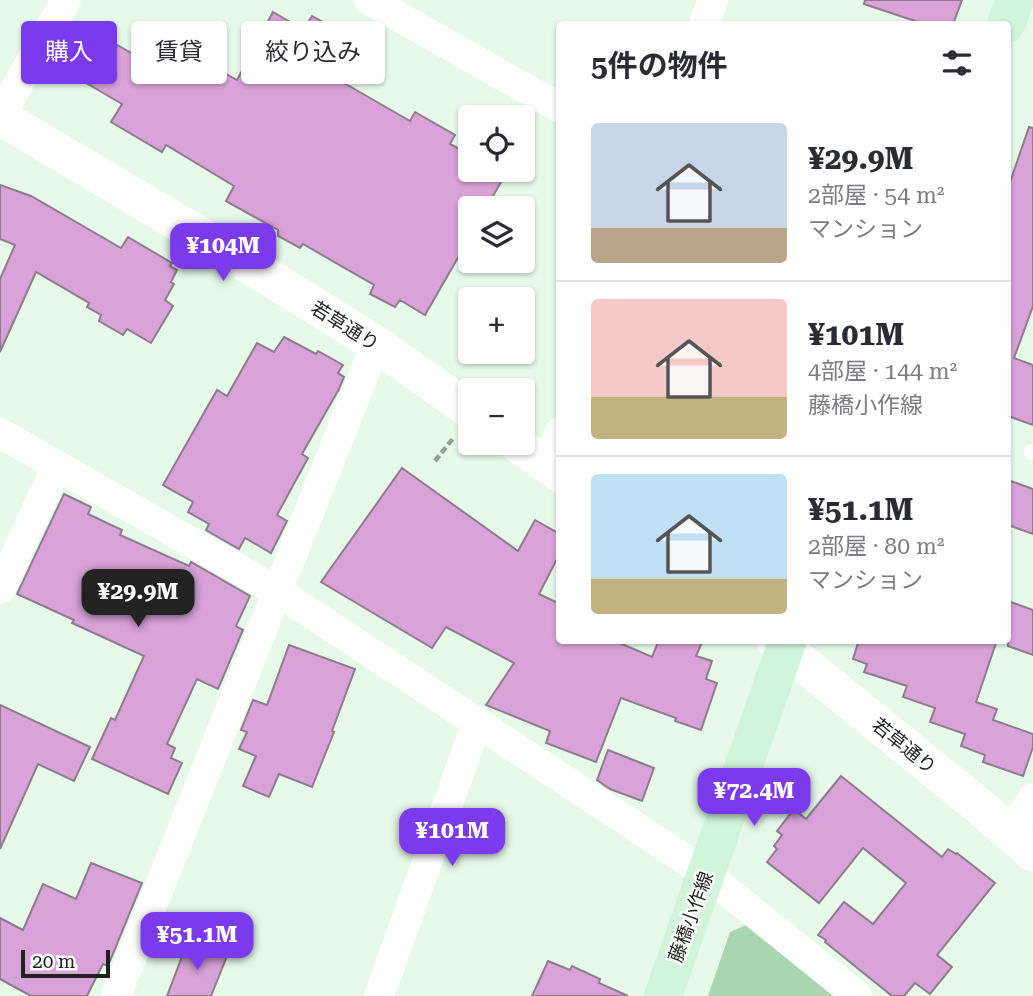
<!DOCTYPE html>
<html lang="ja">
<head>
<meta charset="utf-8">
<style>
	body { margin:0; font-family:"Roboto Serif","Noto Sans JP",serif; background:#f2f2f3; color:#2b2b33; height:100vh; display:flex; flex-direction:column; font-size:26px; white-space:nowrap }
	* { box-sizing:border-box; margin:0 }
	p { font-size:23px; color:#7c7c81 }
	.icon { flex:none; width:38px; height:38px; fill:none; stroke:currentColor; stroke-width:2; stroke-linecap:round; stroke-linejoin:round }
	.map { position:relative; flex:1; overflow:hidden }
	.details { position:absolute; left:556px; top:21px; width:455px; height:623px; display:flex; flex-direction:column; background:#fff; border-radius:7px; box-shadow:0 2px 5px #0004 }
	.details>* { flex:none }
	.banner { position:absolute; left:21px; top:21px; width:430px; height:63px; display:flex; gap:14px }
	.buttons { position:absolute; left:458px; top:105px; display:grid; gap:14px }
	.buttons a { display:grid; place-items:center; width:77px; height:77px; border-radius:7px; background:#fff; box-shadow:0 2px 5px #0004; font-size:35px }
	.scale { position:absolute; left:21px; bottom:18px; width:89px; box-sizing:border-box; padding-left:7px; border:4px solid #1c221d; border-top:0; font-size:19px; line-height:24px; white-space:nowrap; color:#1c221d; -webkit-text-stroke:5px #fff; paint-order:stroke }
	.price { position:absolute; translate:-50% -60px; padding:0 16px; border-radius:14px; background:#7c3aed; color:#fff; font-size:23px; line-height:46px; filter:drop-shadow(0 2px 4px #0008) }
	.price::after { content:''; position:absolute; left:50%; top:42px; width:21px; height:16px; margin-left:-10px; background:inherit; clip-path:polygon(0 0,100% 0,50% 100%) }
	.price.selected { background:#222; color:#fff }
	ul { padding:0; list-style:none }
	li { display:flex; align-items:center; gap:21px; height:175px; padding:0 35px }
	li+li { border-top:2px solid #e1e1e2 }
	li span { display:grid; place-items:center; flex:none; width:196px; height:140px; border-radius:7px; color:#555 }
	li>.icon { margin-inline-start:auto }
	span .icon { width:84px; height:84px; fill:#fffc; stroke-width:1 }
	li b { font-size:30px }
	h2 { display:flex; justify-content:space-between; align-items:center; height:84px; padding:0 35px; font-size:30px }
	.chip { padding:0 24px; border-radius:7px; background:#fff; box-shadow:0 2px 5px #0004; font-size:24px; line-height:63px }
	.chip.selected { background:#7c3aed; color:#fff }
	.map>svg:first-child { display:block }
	.green { fill:#a8d6b0 }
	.building { fill:#d9a2d9; stroke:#8d7d8c; stroke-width:2 }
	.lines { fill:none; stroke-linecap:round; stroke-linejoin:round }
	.path { stroke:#94a296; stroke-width:4.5; stroke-dasharray:7 3.5; stroke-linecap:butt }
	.service { stroke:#fff; stroke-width:16 }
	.minor { stroke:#fff; stroke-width:30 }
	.tertiary { stroke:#fff; stroke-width:37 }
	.secondary { stroke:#d0f5da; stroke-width:38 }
	.labels { text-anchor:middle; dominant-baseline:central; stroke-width:5; stroke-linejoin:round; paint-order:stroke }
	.street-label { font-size:19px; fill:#1c221d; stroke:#fff }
</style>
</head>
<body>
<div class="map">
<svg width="1033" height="996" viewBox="0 0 1033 996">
	<rect width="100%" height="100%" fill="#e7faea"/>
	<polygon class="green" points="746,925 834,996 708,996 730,932"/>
	<g class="building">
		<polygon points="865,0 962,0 953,24 924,24 864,4"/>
		<polygon points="273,12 304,30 312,16 339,31 318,68 410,121 415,112 455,135 450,144 471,155 471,170 508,170 486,208 471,208 471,235 425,315 400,300 395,307 370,294 374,285 303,244 300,248 278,236 278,230 226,201 234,186 166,145 162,152 111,122 122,104 57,66 80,24 158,68 172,44 237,80"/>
		<polygon points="1029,127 1033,128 1033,306 1014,358 1033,365 1033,425 1008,416 1008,188"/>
		<polygon points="0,185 31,196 121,248 128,237 172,263 170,266 177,270 171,282 174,284 165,300 173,306 151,343 127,329 123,335 99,321 101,315 87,307 89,303 36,272 0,352 0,279 15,245 0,239"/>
		<polygon points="284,337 316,354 318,351 343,365 338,373 344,377 339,389 302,454 308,458 277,515 287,521 271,553 245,538 239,549 206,530 209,524 188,512 193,502 163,485 217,390 227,396 257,343 274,352"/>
		<polygon points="402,468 518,551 535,520 560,534 560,553 539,594 560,604 560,640 613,640 652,657 659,640 703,640 696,656 712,661 706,679 717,683 701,730 675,721 676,718 621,698 596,762 546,743 550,731 486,705 514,663 446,627 432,648 321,582"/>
		<polygon points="1008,480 1033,489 1033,534 1008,525"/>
		<polygon points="64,494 91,507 88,514 122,530 120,535 189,566 191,562 250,596 236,626 243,630 218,689 197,679 167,744 175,748 171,758 182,763 168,794 92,759 111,718 115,720 144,656 72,623 74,620 17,594"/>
		<polygon points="1008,601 1033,610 1033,655 1008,646"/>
		<polygon points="859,640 997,640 976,702 997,709 993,720 1033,734 1033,747 1023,776 983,762 985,755 961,746 965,734 930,722 935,708 903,697 907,686 864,672 867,664 853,659"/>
		<polygon points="289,645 355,669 332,731 334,732 312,787 279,774 269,797 243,786 256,756 239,749 247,732 241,730 253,700 267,705"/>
		<polygon points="0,705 90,747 74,781 38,764 0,849"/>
		<polygon points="608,750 654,768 642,801 610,789 597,780"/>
		<polygon points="841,776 942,857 948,849 956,854 957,853 995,883 937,955 952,967 930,994 915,983 904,996 892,996 825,942 826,940 818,935 844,902 873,924 906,883 863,848 819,903 767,862 777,849 774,846 782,835 777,831 794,809 806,819"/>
		<polygon points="91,863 142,883 108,966 103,964 87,996 31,996 0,979 0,918 23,930 43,884 76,899"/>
		<polygon points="188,941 227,956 211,996 167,996"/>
		<polygon points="548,961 570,970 572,966 600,979 599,983 628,996 532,996"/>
	</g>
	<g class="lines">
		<polyline class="path" points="435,461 454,437"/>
		<polyline class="service" points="1032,452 1033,453"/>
		<g class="minor">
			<polyline points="369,0 560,108"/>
			<polyline points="704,24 713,0"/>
			<polyline points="0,116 66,0"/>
			<polyline points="0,433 277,591 674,852 706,874 857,996"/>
			<polyline points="548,465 560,432"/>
			<polyline points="0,589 57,466"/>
			<polyline points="1010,834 1033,798"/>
			<polyline points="116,996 376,344"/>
			<polyline points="379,996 477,723"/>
		</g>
		<g class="tertiary">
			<polyline points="0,117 218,246 376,344 471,411"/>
			<polyline points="516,443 560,474"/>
			<polyline points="774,640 973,801 1033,853"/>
		</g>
		<g class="secondary">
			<polyline points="1006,24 1015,0"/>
			<polyline points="663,996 788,640"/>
		</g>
	</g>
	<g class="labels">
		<g class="street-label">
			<text transform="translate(345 326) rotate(32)">若草通り</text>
			<text transform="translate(904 746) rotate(39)">若草通り</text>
			<text transform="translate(691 917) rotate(-70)">藤橋小作線</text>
		</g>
	</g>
</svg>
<div class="buttons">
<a><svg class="icon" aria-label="locate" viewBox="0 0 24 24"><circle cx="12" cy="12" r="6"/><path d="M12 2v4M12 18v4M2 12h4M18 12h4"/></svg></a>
<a><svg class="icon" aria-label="layers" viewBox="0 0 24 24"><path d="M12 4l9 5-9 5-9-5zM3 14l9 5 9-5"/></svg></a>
<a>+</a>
<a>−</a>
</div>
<div class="scale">20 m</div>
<b class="price" style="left:223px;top:283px">¥104M</b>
<b class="price selected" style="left:138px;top:629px">¥29.9M</b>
<b class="price" style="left:754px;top:828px">¥72.4M</b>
<b class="price" style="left:452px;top:868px">¥101M</b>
<b class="price" style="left:197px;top:972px">¥51.1M</b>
<div class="banner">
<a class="chip selected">購入</a>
<a class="chip">賃貸</a>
<a class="chip">絞り込み</a>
</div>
<section class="details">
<h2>5件の物件<svg class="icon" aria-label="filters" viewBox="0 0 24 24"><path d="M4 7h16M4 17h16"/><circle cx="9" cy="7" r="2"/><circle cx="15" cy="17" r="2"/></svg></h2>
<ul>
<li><span style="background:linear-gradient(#c9d6e8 75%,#b9a48a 0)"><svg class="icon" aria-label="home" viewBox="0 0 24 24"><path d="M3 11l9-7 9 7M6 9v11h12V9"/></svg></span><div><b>¥29.9M</b><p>2部屋 · 54 m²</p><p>マンション</p></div></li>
<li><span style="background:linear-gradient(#f6c9c9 70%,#c2b280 0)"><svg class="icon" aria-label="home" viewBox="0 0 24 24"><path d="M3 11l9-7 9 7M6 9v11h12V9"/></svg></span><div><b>¥101M</b><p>4部屋 · 144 m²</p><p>藤橋小作線</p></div></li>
<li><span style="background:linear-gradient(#bfe0f5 75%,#c2b280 0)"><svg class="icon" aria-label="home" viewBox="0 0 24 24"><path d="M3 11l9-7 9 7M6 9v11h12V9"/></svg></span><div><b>¥51.1M</b><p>2部屋 · 80 m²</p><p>マンション</p></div></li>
</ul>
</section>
</div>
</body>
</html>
